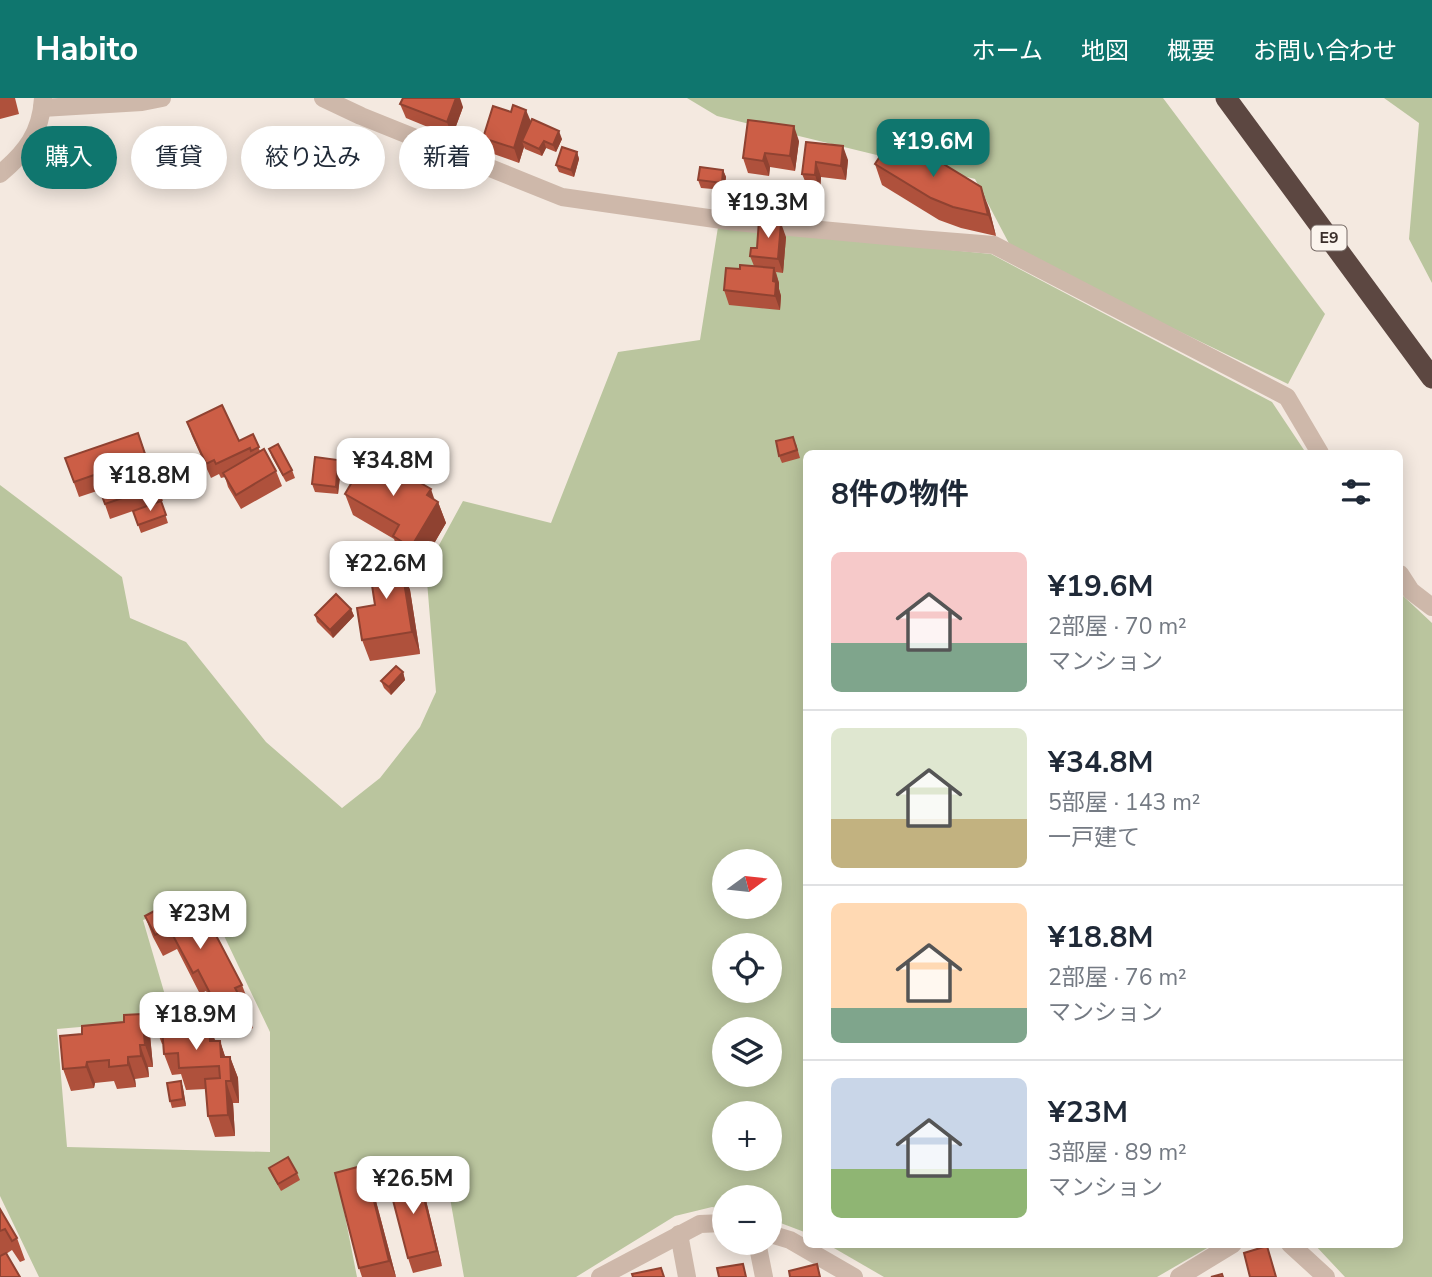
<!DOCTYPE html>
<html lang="ja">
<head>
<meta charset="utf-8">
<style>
	body { margin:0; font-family:"Nunito Sans","Noto Sans JP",sans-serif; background:#f6f6f7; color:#1f2937; height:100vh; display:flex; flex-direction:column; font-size:26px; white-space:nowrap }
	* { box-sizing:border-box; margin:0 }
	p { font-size:23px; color:#747a83 }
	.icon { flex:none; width:38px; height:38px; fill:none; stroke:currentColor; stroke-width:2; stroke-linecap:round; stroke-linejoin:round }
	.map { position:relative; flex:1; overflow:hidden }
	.panel { position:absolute; left:803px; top:352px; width:600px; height:798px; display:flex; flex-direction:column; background:#fff; border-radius:10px; box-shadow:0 4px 18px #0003 }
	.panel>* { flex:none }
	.hud { position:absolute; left:21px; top:28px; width:665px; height:63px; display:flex; gap:14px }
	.needle { width:46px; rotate:75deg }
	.controls { position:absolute; left:712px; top:751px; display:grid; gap:14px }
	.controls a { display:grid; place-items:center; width:70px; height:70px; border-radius:50%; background:#fff; box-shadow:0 4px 18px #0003; font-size:35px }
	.price { position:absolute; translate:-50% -60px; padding:0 16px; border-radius:14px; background:#fff; color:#222; font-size:23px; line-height:46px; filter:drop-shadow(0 2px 4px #0008) }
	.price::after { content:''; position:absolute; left:50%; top:42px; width:21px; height:16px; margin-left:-10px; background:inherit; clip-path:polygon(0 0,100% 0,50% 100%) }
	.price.active { background:#0f766e; color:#fff }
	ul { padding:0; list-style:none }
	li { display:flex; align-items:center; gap:21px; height:175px; padding:0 28px }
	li+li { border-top:2px solid #e0e1e3 }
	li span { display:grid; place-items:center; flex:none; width:196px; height:140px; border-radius:10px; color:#555 }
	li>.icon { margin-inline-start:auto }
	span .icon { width:84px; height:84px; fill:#fffc; stroke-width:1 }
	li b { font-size:30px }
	h2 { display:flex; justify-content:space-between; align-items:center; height:84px; padding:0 28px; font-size:30px }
	.tag { padding:0 24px; border-radius:32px; background:#fff; box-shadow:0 4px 18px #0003; font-size:24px; line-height:63px }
	.tag.active { background:#0f766e; color:#fff }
	header { display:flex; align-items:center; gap:42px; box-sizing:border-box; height:98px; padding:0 35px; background:#0f766e; color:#fff }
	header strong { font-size:33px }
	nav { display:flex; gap:38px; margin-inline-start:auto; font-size:24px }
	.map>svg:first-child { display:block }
	.green { fill:#bac59e; fill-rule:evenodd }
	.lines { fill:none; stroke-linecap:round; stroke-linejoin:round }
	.minor { stroke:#ceb8aa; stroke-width:18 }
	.highway { stroke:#5c4741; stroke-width:21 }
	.wall { fill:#af513c }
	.shaded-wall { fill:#8f4231 }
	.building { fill:#cc5e46; stroke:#8f4231; stroke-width:2 }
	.labels { text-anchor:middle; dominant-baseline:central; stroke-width:6; stroke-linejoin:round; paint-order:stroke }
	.shield { fill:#fbf4ed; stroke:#756964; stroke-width:2 }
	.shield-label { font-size:16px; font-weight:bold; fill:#3b2e2a }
</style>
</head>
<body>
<header>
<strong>Habito</strong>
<nav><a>ホーム</a><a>地図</a><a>概要</a><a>お問い合わせ</a></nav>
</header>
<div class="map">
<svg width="1432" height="1179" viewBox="0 0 1432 1179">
	<rect width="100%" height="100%" fill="#f4e9e0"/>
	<g class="green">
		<polygon points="687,0 1163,0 1325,216 1288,286 1013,153 975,81 717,18"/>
		<polygon points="1384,0 1432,0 1432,185 1409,141 1419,25"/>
		<path d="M718 129 991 156 1272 304 1306 355H807V1135L770 1121V1099H724V1111L712 1109 675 1118 576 1179H464L445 1072 337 1077 357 1179H39L0 1098V387L122 479 130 520 186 544 266 644 342 710 380 680 420 629 436 594 426 471 463 403 551 425 618 254 700 242ZM724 763H770V808H724ZM206 800 270 934V1054L67 1049 57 931 172 921 143 822ZM724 847H770V892H724ZM724 931H770V976H724ZM724 1015H770V1060H724Z"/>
		<polygon points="1400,495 1432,525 1432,1179 1345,1179 1314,1146 1400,1146"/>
		<polygon points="827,1146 1214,1146 1157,1179 884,1179"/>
	</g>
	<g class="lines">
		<g class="minor">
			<polyline points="323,0 361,18 562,99 736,124 919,141 994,147 1287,299 1320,355"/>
			<polyline points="42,10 142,4 162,0"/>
			<path d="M0 76C26 54 41 35 43 0"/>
			<polyline points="1400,476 1411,493 1432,509"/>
			<polyline points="679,1136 687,1179"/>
			<polyline points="770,1136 790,1142 854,1179"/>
			<polyline points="757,1144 764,1179"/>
			<polyline points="1290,1146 1326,1179"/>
			<polyline points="600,1179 700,1126 724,1125"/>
			<polyline points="1179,1179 1233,1146"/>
		</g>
		<polyline class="highway" points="1226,0 1432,280"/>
	</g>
	<g class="wall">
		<polygon points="0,0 15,0 19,16 0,21"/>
		<polygon points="400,6 463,9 452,39 406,20"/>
		<polygon points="531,24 562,41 556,54 546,50 542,58 525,51 524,49 519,65 488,54 483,40"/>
		<polygon points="799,43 795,73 770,69 769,78 748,75 743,60"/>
		<polygon points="806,44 848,62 846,82 821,79 820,92 808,90 802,76"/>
		<polygon points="577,54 579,61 574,79 559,74 556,67"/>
		<polygon points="875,66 989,110 996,138 961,130 939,122 882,87"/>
		<polygon points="723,72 726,79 724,92 701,90 698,82"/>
		<polygon points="786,139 783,175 776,174 779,185 779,191 781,198 780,212 729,207 724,192 740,171 754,168 750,158 757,150"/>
		<polygon points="187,324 239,343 253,336 260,353 276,373 282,388 241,411 228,389 225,379 221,380 219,376 211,380 192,338"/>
		<polygon points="138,335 163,403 161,403 168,425 141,435 133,413 110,421 100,392 79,399 65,360"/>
		<polygon points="796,346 800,360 782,365 779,358"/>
		<polygon points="269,351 292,372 295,380 286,384 272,359"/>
		<polygon points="338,362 341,369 338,396 315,394 312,386"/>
		<polygon points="345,396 435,402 438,404 446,425 415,478 405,472 394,441 353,417"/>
		<polygon points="395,459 399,471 402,471 410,492 420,556 370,563 362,542 375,507 375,473 391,460"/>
		<polygon points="351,511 354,518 333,540 317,524 315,517"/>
		<polygon points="403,574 405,582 391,597 384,590 381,583"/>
		<polygon points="194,815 199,827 242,887 250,908 246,910 253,930 241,936 230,917 221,922 206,893 200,896 177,851 163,858 153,839 145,818"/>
		<polygon points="194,908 201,927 215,943 220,943 225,959 230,959 238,980 239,1005 233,1005 235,1038 215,1039 208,1018 206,991 186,992 181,976 172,977 164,956 163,946 162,946 154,925"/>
		<polygon points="150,937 153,969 148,969 149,979 135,981 136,989 117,991 114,983 95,985 94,990 71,993 63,971"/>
		<polygon points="181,983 183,990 186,1008 172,1010 170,1003"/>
		<polygon points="365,1067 372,1088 396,1179 362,1179 359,1170"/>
		<polygon points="269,1070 297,1075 300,1082 281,1093 272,1077"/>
		<polygon points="423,1090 442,1168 413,1175 408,1160"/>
		<polygon points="0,1111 17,1140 25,1162 20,1164 12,1152 6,1156 0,1179"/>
	</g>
	<g class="shaded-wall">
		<polygon points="456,0 460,0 463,9 452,39 447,24"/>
		<polygon points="526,12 532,26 522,43 524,49 519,65 514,50"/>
		<polygon points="794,28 799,43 795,73 790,58"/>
		<polygon points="559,33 562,41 556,54 553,47"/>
		<polygon points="544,43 546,50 542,58 539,51"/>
		<polygon points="843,48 848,62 846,82 841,68"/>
		<polygon points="577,54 579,61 574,79 571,72"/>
		<polygon points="765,55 770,69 769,78 763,63"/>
		<polygon points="816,64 821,79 820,92 815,77"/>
		<polygon points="723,72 726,79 724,92 722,85"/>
		<polygon points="981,89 989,110 996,138 988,117"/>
		<polygon points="781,125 786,139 783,175 778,161"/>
		<polygon points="774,170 779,185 779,191 781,198 780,212 775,198 773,183"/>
		<polygon points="338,362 341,369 338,396 336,389"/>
		<polygon points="431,391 436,406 438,404 446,425 415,478 407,456 427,397"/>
		<polygon points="402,471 410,492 420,556 412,534"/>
		<polygon points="351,511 354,518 333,540 330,532"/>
		<polygon points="403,574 405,582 391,597 389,589"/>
		<polygon points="194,908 202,929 203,943 195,921"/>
		<polygon points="142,916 150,937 153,969 145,947"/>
		<polygon points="209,926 217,947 210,943"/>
		<polygon points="220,943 227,964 221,959"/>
		<polygon points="140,947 148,969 149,979 141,958"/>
		<polygon points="128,959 135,981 136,989 128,967"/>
		<polygon points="230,959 238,980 239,1005 231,983"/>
		<polygon points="87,964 95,985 94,990 86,969"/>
		<polygon points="181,983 183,990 186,1008 183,1001"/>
		<polygon points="226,983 233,1005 235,1038 228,1017"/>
		<polygon points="365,1067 372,1088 396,1179 389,1163"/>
		<polygon points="418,1076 423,1090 442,1168 437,1153"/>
	</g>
	<g class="building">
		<polygon points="403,0 456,0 447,24 400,6"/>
		<polygon points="513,7 526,12 514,50 483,40 493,8 511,14"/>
		<polygon points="532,21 559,33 553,47 544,43 539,51 522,43"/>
		<polygon points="748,22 794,28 790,58 765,55 763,63 743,60"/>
		<polygon points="890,43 918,61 922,53 981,89 988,117 953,109 931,100 875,66"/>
		<polygon points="806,44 843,48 841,68 816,64 815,77 802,76"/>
		<polygon points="562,49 577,54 571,72 556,67"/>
		<polygon points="700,69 723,72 722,85 698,82"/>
		<polygon points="759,122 781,125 778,161 750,158 751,150 757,150"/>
		<polygon points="740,167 774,170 773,183 776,184 775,198 724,192 726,170 740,171"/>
		<polygon points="222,307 239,343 253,336 259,349 251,353 250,350 216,366 214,362 206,366 187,324"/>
		<polygon points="138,335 146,359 74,384 65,360"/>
		<polygon points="793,339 797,352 779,358 776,343"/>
		<polygon points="278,346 292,372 283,377 269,351"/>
		<polygon points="264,351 276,373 236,397 223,375"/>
		<polygon points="369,355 431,391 427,397 438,404 407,456 397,451 401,443 393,438 399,427 345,396"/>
		<polygon points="315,359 338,362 336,389 312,386"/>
		<polygon points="150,366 158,388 105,406 97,384"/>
		<polygon points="161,403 166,417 138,427 133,413"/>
		<polygon points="388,453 389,460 395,459 397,472 402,471 412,534 362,542 357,510 375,507 370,474 375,473 372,455"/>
		<polygon points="336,496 351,511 330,532 315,517"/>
		<polygon points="396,568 403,574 389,589 381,583"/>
		<polygon points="184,797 194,815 179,822 186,834 208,822 242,887 235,890 245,908 233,915 223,896 213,901 198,872 193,875 169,830 155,837 145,818"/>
		<polygon points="194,908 195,921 185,922 186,927 209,926 210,943 220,943 221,959 230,959 231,983 226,983 228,1017 208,1018 205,981 220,980 219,968 179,970 178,955 164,956 162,929 168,929 167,924 154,925 153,910"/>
		<polygon points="142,916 145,947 140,947 141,958 128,959 128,967 109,969 109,962 87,964 86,969 63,971 60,938 82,936 82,928 124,924 124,917"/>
		<polygon points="181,983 183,1001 170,1003 167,985"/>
		<polygon points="288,1059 297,1075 278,1086 269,1070"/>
		<polygon points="365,1067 389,1163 359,1170 335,1075"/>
		<polygon points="418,1076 437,1153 408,1160 388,1083"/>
		<polygon points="0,1111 17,1140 12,1143 5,1131 0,1133"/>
		<polygon points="1267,1148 1276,1179 1250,1179 1244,1155"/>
		<polygon points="6,1155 20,1179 0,1179 0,1158"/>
		<polygon points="743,1166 746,1179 719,1179 717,1170"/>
		<polygon points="817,1166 820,1179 790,1179 789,1173"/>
		<polygon points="661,1170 664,1179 633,1179 632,1176"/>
		<polygon points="1222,1176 1223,1179 1211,1179"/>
	</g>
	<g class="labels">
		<rect class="shield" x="1311.5" y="127.5" width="35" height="25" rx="5"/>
		<g class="shield-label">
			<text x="1329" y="140">E9</text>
		</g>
	</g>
</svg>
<div class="controls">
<a><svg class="needle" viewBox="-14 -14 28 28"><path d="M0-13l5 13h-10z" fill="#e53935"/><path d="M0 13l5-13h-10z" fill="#747a83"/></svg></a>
<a><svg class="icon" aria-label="locate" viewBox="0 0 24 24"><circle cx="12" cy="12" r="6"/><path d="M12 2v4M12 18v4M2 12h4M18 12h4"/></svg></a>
<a><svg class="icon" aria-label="layers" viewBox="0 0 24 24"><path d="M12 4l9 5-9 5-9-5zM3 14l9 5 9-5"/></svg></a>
<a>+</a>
<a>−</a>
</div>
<b class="price active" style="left:933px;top:81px">¥19.6M</b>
<b class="price" style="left:768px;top:142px">¥19.3M</b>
<b class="price" style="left:393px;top:400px">¥34.8M</b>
<b class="price" style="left:150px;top:415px">¥18.8M</b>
<b class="price" style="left:386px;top:503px">¥22.6M</b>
<b class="price" style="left:200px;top:853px">¥23M</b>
<b class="price" style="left:196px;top:954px">¥18.9M</b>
<b class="price" style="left:413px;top:1118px">¥26.5M</b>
<div class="hud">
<a class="tag active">購入</a>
<a class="tag">賃貸</a>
<a class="tag">絞り込み</a>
<a class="tag">新着</a>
</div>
<section class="panel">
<h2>8件の物件<svg class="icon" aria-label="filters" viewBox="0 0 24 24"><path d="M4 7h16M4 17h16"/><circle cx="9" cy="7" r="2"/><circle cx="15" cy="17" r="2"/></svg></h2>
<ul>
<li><span style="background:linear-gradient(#f6c9c9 65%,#7fa58c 0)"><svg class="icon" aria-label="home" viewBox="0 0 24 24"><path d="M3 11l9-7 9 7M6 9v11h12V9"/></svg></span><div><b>¥19.6M</b><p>2部屋 · 70 m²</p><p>マンション</p></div></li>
<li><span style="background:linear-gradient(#dfe7d0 65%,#c2b280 0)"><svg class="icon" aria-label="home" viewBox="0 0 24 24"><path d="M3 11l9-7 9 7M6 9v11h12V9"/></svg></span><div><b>¥34.8M</b><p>5部屋 · 143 m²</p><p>一戸建て</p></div></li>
<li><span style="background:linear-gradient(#ffd9b3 75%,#7fa58c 0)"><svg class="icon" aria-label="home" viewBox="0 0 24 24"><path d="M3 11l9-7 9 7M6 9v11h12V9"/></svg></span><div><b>¥18.8M</b><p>2部屋 · 76 m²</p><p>マンション</p></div></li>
<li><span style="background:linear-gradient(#c9d6e8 65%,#8fb573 0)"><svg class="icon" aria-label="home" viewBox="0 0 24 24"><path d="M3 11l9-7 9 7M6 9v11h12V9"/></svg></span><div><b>¥23M</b><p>3部屋 · 89 m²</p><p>マンション</p></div></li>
</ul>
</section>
</div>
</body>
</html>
